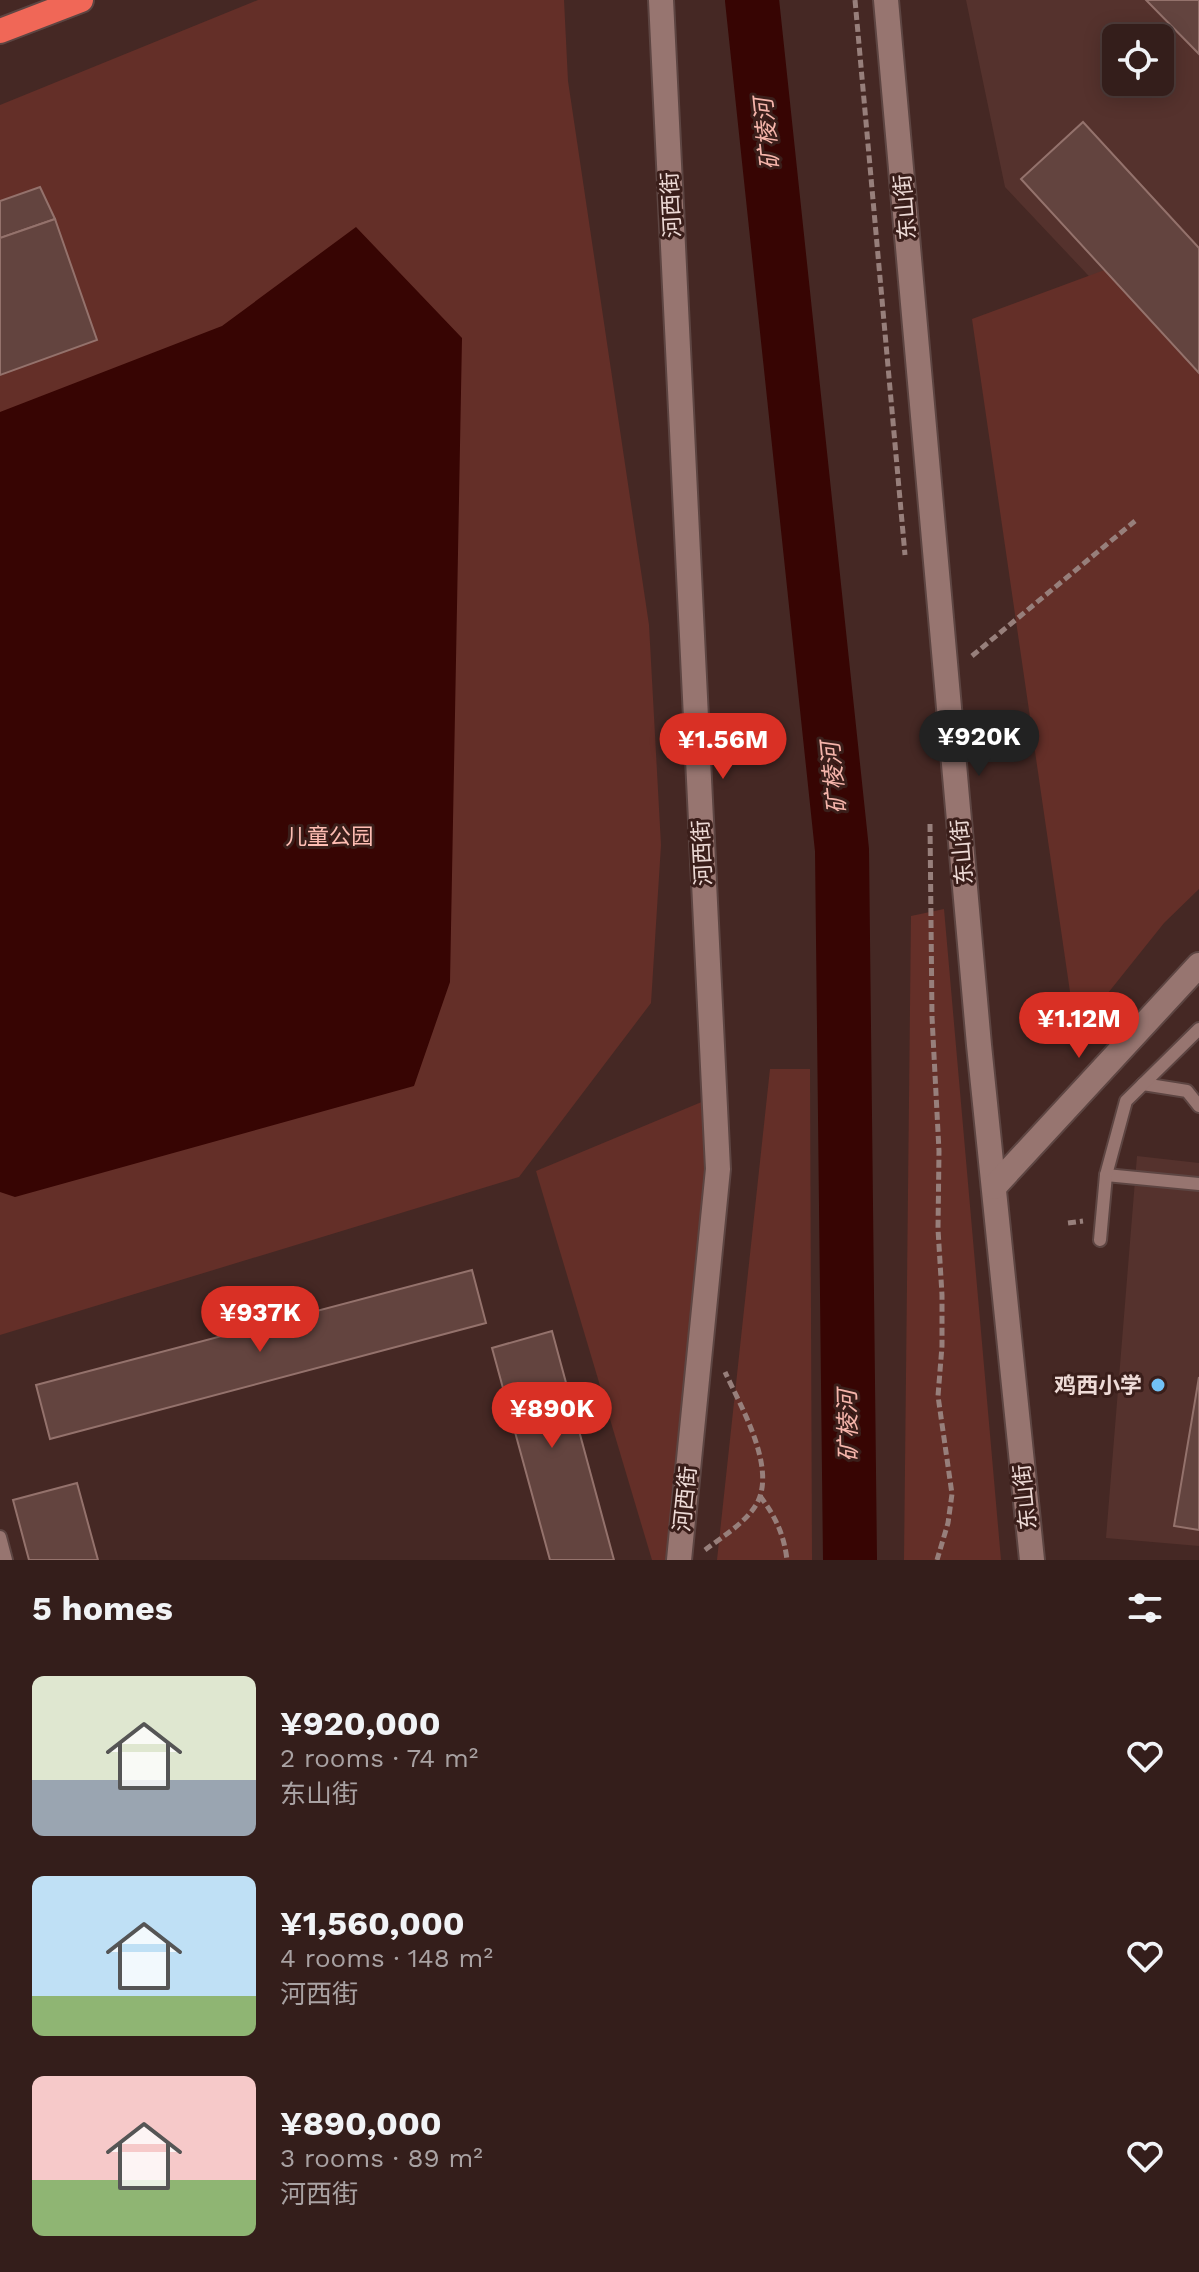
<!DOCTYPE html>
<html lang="en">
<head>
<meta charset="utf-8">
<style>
	body { margin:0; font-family:"Work Sans","Noto Sans SC",sans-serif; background:#3f2b28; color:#f1f3f6; height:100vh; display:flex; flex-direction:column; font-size:30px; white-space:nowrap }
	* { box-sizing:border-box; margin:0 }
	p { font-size:26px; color:#a9a2a3 }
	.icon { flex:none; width:44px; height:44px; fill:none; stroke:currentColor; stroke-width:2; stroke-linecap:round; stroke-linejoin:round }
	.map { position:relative; height:1560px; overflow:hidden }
	.sheet { display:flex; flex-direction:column; background:#341e1b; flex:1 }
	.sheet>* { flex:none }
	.tools { position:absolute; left:1102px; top:24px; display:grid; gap:16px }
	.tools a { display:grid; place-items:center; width:72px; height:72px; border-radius:12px; background:#341e1b; box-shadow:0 4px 20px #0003,0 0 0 2px #4e3c3a; font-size:40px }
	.price { position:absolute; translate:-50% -68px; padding:0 18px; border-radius:28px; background:#d93025; color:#fff; font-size:26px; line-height:52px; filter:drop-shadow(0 2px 4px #0008) }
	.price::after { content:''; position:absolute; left:50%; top:48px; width:24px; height:18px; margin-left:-12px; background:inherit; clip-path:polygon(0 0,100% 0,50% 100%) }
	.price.current { background:#222; color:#fff }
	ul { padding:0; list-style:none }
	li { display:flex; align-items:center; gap:24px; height:200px; padding:0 32px }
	li span { display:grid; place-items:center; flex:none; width:224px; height:160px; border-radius:12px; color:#555 }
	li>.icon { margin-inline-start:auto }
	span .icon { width:96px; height:96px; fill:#fffc; stroke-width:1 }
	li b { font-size:34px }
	h2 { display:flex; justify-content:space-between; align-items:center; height:96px; padding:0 32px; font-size:34px }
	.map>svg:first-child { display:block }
	.built { fill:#55322d; fill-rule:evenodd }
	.green { fill:#642f28 }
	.water { fill:#370503 }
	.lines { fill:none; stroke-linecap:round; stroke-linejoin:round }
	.river { stroke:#370503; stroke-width:54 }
	.building { fill:#63443f; stroke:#94726c; stroke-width:2 }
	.lane-casing { stroke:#5d4542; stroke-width:16 }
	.street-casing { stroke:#5d4542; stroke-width:28 }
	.secondary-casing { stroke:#5d4542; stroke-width:28 }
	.highway-casing { stroke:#5d4542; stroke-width:28 }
	.path { stroke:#977f7b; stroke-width:5; stroke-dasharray:8 4; stroke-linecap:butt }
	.lane { stroke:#977570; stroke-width:12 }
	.street { stroke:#977570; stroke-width:24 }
	.secondary { stroke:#977570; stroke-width:24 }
	.highway { stroke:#f06757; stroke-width:24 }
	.poi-dot { fill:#72c1f5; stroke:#3a1e1a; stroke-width:3 }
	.labels { text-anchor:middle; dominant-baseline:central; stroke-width:6; stroke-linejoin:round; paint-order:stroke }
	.street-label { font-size:22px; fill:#eedbd7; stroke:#3a1e1a }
	.park-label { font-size:22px; fill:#febdb3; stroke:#3a1e1a }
	.poi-label { font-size:22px; font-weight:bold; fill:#eedbd7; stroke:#3a1e1a; text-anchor:end }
	.water-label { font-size:24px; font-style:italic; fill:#f6b5ab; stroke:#3a1e1a }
</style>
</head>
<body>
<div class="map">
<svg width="1199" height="1560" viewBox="0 0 1199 1560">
	<rect width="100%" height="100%" fill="#452824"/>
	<g class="built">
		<path d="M966 0H1199V393L1005 187ZM1116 38H1160V82H1116Z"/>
		<polygon points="1137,1156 1199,1163 1199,1546 1106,1538"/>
	</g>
	<g class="green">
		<polygon points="258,0 564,0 568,81 649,625 661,845 651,1003 519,1177 0,1335 0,105"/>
		<polygon points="1172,245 1199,274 1199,889 1164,923 1076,1033 972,319"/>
		<polygon points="944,909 1001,1560 904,1560 911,916"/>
		<polygon points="770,1069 810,1069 812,1560 717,1560"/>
		<polygon points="704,1101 709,1177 666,1560 652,1560 536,1171"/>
	</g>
	<polygon class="water" points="356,227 462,338 450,982 414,1086 15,1197 0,1192 0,412 222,326"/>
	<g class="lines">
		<polyline class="river" points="752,0 842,850 850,1560"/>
	</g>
	<g class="building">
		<polygon points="1146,0 1199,0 1199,54"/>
		<polygon points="1083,122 1199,248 1199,373 1021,179"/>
		<polygon points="40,187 55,219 0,238 0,201"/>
		<polygon points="55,219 97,340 0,375 0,238"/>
		<polygon points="472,1270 486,1323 50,1439 36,1385"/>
		<polygon points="552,1331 614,1560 550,1560 492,1348"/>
		<polygon points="1199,1377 1199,1530 1174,1526"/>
		<polygon points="77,1483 98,1560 29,1560 13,1500"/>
	</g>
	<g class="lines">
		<g class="lane-casing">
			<g id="lane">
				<polyline points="1143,1084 1187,1091 1199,1106"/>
				<polyline points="1106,1175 1199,1184"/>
				<polyline points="1100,1240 1106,1175 1126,1101 1199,1029"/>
				<polyline points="0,1537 6,1560"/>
			</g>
		</g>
		<g class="street-casing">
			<polyline id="street" points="661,0 718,1169 679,1560"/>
		</g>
		<g class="secondary-casing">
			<g id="secondary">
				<polyline points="886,0 979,1045 1032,1560"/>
				<polyline points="994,1187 1199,965"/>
			</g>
		</g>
		<g class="highway-casing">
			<polyline id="highway" points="0,31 81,0"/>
		</g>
		<g class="path">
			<polyline points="855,0 905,555"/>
			<polyline points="972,656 1135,521"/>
			<polyline points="930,824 932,1017 939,1151 938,1229 942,1295 942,1346 938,1396 952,1494 948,1523 937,1560"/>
			<polyline points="1068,1223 1083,1221"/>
			<path d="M760 1496C775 1516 784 1534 787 1560"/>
			<path d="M705 1550C722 1537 745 1523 756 1505 778 1469 740 1405 725 1372"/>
		</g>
		<use href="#lane" class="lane"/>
		<use href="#street" class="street"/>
		<use href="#secondary" class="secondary"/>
		<use href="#highway" class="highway"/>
	</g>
	<circle class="poi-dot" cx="1158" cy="1385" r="8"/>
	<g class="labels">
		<g class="street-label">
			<text transform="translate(671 205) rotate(-93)">河西街</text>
			<text transform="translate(905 207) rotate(-95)">东山街</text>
			<text transform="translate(962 852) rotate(-95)">东山街</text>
			<text transform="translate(702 853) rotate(-93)">河西街</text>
			<text transform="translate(1025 1497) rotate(-96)">东山街</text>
			<text transform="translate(685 1499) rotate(-84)">河西街</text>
		</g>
		<g class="park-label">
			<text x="329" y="836">儿童公园</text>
		</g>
		<g class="poi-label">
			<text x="1142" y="1385">鸡西小学</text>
		</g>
		<g class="water-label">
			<text transform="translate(767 134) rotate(-96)">矿棱河</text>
			<text transform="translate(834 778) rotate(-96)">矿棱河</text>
			<text transform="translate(848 1426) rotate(-91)">矿棱河</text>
		</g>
	</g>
</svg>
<div class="tools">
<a><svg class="icon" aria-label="locate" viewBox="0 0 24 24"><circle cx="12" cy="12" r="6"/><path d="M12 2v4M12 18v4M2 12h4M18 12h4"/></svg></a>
</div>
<b class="price current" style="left:979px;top:778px">¥920K</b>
<b class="price" style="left:723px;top:781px">¥1.56M</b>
<b class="price" style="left:1079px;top:1060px">¥1.12M</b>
<b class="price" style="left:260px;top:1354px">¥937K</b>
<b class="price" style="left:552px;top:1450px">¥890K</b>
</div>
<section class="sheet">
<h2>5 homes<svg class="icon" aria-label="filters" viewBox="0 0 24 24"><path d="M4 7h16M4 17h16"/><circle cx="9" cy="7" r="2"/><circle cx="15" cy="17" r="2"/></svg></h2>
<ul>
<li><span style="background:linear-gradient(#dfe7d0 65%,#9aa5b1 0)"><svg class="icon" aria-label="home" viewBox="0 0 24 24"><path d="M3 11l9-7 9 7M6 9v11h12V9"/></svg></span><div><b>¥920,000</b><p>2 rooms · 74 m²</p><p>东山街</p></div><svg class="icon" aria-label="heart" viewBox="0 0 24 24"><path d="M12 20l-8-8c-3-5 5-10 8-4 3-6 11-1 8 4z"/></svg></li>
<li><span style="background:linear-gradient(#bfe0f5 75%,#8fb573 0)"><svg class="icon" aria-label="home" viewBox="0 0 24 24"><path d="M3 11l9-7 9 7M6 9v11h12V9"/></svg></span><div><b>¥1,560,000</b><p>4 rooms · 148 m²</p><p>河西街</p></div><svg class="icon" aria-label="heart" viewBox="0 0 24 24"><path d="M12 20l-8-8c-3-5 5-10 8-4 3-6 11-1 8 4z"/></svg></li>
<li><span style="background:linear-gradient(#f6c9c9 65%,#8fb573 0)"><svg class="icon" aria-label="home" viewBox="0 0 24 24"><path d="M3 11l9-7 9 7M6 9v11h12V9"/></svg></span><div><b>¥890,000</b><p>3 rooms · 89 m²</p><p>河西街</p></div><svg class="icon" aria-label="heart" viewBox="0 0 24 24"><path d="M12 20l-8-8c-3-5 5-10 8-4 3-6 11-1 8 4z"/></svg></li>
</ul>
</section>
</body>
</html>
